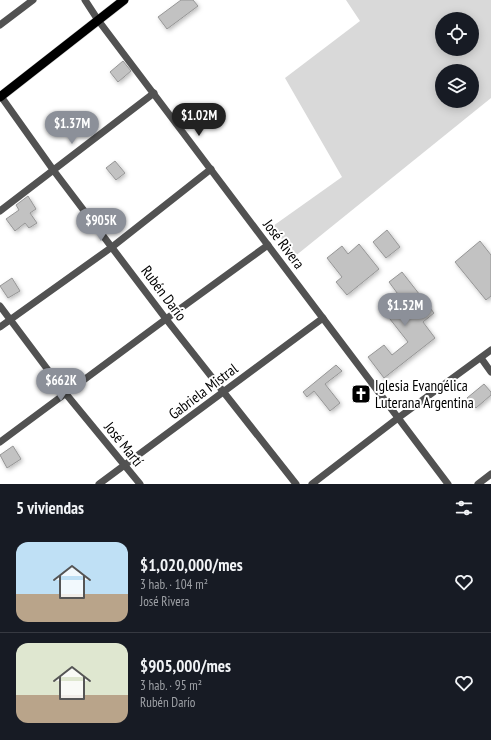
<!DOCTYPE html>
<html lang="es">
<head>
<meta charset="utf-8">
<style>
	body { margin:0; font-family:"PT Sans Narrow",sans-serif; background:#20242c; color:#f1f3f6; height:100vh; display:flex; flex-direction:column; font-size:15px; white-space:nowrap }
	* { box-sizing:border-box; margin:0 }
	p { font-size:13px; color:#9ea1a6 }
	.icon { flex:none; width:22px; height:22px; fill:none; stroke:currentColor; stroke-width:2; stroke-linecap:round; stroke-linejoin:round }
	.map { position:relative; height:484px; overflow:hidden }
	.details { display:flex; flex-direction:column; background:#171b24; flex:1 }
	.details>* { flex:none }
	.buttons { position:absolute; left:435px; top:12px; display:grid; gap:8px }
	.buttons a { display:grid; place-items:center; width:44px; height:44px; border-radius:50%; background:#171b24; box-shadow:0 2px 10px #0003; font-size:20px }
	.price { position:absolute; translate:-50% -34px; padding:0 9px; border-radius:14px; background:#8c9099; color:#fff; font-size:13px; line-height:26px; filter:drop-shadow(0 1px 2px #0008) }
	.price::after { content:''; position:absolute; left:50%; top:24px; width:12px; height:9px; margin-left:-6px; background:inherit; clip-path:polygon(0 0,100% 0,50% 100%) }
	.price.active { background:#222; color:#fff }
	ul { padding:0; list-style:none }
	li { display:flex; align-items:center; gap:12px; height:100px; padding:0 16px }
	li+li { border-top:1px solid #363941 }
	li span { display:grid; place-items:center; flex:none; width:112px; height:80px; border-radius:12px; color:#555 }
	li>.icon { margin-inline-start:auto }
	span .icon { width:48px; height:48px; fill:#fffc; stroke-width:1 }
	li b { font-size:17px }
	h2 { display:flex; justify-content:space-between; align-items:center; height:48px; padding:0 16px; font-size:17px }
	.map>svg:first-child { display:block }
	.green { fill:#d9d9d9; fill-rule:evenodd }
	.building { fill:#c2c2c2; stroke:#969696; filter:url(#shadow) }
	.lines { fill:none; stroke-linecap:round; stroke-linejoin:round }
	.major-casing { stroke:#dbdbdb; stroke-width:10 }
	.minor { stroke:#525252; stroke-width:7 }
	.major { stroke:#000; stroke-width:9 }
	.labels { text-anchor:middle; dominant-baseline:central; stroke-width:4; stroke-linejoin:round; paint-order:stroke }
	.street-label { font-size:15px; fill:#000; stroke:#fff }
	.poi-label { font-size:15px; fill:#000; stroke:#fff; text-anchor:start }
</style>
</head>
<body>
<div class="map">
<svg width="491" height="484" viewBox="0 0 491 484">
	<defs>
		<filter id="shadow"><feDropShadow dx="1.5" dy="2" stdDeviation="2" flood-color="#0004"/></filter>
	</defs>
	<rect width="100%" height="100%" fill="#fff"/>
	<path class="green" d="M346 0H491V98L294 257 273 226 342 177 285 78 360 21ZM442 19H472V49H442ZM442 71H472V101H442Z"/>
	<g class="building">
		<polygon points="181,0 193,0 198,6 167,29 158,17"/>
		<polygon points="123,61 131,71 118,82 110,72"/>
		<polygon points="115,161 125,173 116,180 106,168"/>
		<polygon points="28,196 36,209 30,213 37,223 29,228 25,223 15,231 6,219 19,210 16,205"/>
		<polygon points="387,230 400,247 386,258 373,242"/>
		<polygon points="480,241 491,255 491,296 486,300 455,262"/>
		<polygon points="359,244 379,269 347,295 336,282 342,277 327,258 342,246 348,254"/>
		<polygon points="402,272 434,313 423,322 435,338 384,378 368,357 384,345 392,355 408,342 386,314 403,301 389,282"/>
		<polygon points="12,278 20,291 8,298 0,286"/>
		<polygon points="336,365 342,371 325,384 340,403 330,411 314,391 307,397 303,392"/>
		<polygon points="484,384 491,392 491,395 476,408 467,398"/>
		<polygon points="13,446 21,459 7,468 0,455"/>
	</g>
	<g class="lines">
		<g class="major-casing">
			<polyline id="major" points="0,97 124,0"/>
		</g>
		<g class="minor">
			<polyline points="85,0 98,20 448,484"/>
			<polyline points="0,25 33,0"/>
			<polyline points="0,95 54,171 166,319 296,484"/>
			<polyline points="0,211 154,93"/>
			<polyline points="0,306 66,394 140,484"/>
			<polyline points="0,327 112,247 211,169"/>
			<polyline points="481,358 491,372"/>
			<polyline points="0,442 166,319 268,245"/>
			<polyline points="99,484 323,318"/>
			<polyline points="312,484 398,418 491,350"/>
			<polyline points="478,484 491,474"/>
		</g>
		<use href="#major" class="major"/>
	</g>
	<defs>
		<g id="church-square" transform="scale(1)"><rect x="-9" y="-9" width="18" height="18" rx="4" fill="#000" stroke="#fff"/><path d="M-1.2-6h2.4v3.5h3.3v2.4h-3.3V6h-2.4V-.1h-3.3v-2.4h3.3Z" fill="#fff"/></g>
	</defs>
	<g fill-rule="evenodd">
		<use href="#church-square" x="361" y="394"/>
	</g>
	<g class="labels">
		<g class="street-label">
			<text transform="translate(284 244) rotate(53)">José Rivera</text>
			<text transform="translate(164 293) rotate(53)">Rubén Darío</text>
			<text transform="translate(203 391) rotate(-37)">Gabriela Mistral</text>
			<text transform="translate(124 444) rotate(51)">José Martí</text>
		</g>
		<g class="poi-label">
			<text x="375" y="385">Iglesia Evangélica<tspan x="375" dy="17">Luterana Argentina</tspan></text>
		</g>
	</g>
</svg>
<div class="buttons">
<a><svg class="icon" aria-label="locate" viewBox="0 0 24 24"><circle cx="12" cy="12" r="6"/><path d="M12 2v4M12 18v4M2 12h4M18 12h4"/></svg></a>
<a><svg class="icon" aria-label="layers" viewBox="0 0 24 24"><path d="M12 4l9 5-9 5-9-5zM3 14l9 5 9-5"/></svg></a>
</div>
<b class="price active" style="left:199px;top:137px">$1.02M</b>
<b class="price" style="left:72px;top:145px">$1.37M</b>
<b class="price" style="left:101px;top:242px">$905K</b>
<b class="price" style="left:405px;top:327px">$1.52M</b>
<b class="price" style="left:61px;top:402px">$662K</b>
</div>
<section class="details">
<h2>5 viviendas<svg class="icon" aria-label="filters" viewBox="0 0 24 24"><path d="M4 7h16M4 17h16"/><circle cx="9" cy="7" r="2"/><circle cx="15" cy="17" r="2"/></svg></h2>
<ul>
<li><span style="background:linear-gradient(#bfe0f5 65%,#b9a48a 0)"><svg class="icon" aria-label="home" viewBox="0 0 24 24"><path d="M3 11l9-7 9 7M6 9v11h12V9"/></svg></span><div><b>$1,020,000/mes</b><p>3 hab. · 104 m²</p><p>José Rivera</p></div><svg class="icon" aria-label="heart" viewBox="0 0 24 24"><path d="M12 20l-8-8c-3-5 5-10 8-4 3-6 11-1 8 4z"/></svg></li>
<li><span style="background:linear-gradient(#dfe7d0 65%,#b9a48a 0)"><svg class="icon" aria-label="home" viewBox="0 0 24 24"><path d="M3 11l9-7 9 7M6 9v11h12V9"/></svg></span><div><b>$905,000/mes</b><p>3 hab. · 95 m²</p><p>Rubén Darío</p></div><svg class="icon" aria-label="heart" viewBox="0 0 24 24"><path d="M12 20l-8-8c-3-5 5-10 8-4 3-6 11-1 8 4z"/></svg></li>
</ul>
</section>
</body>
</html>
